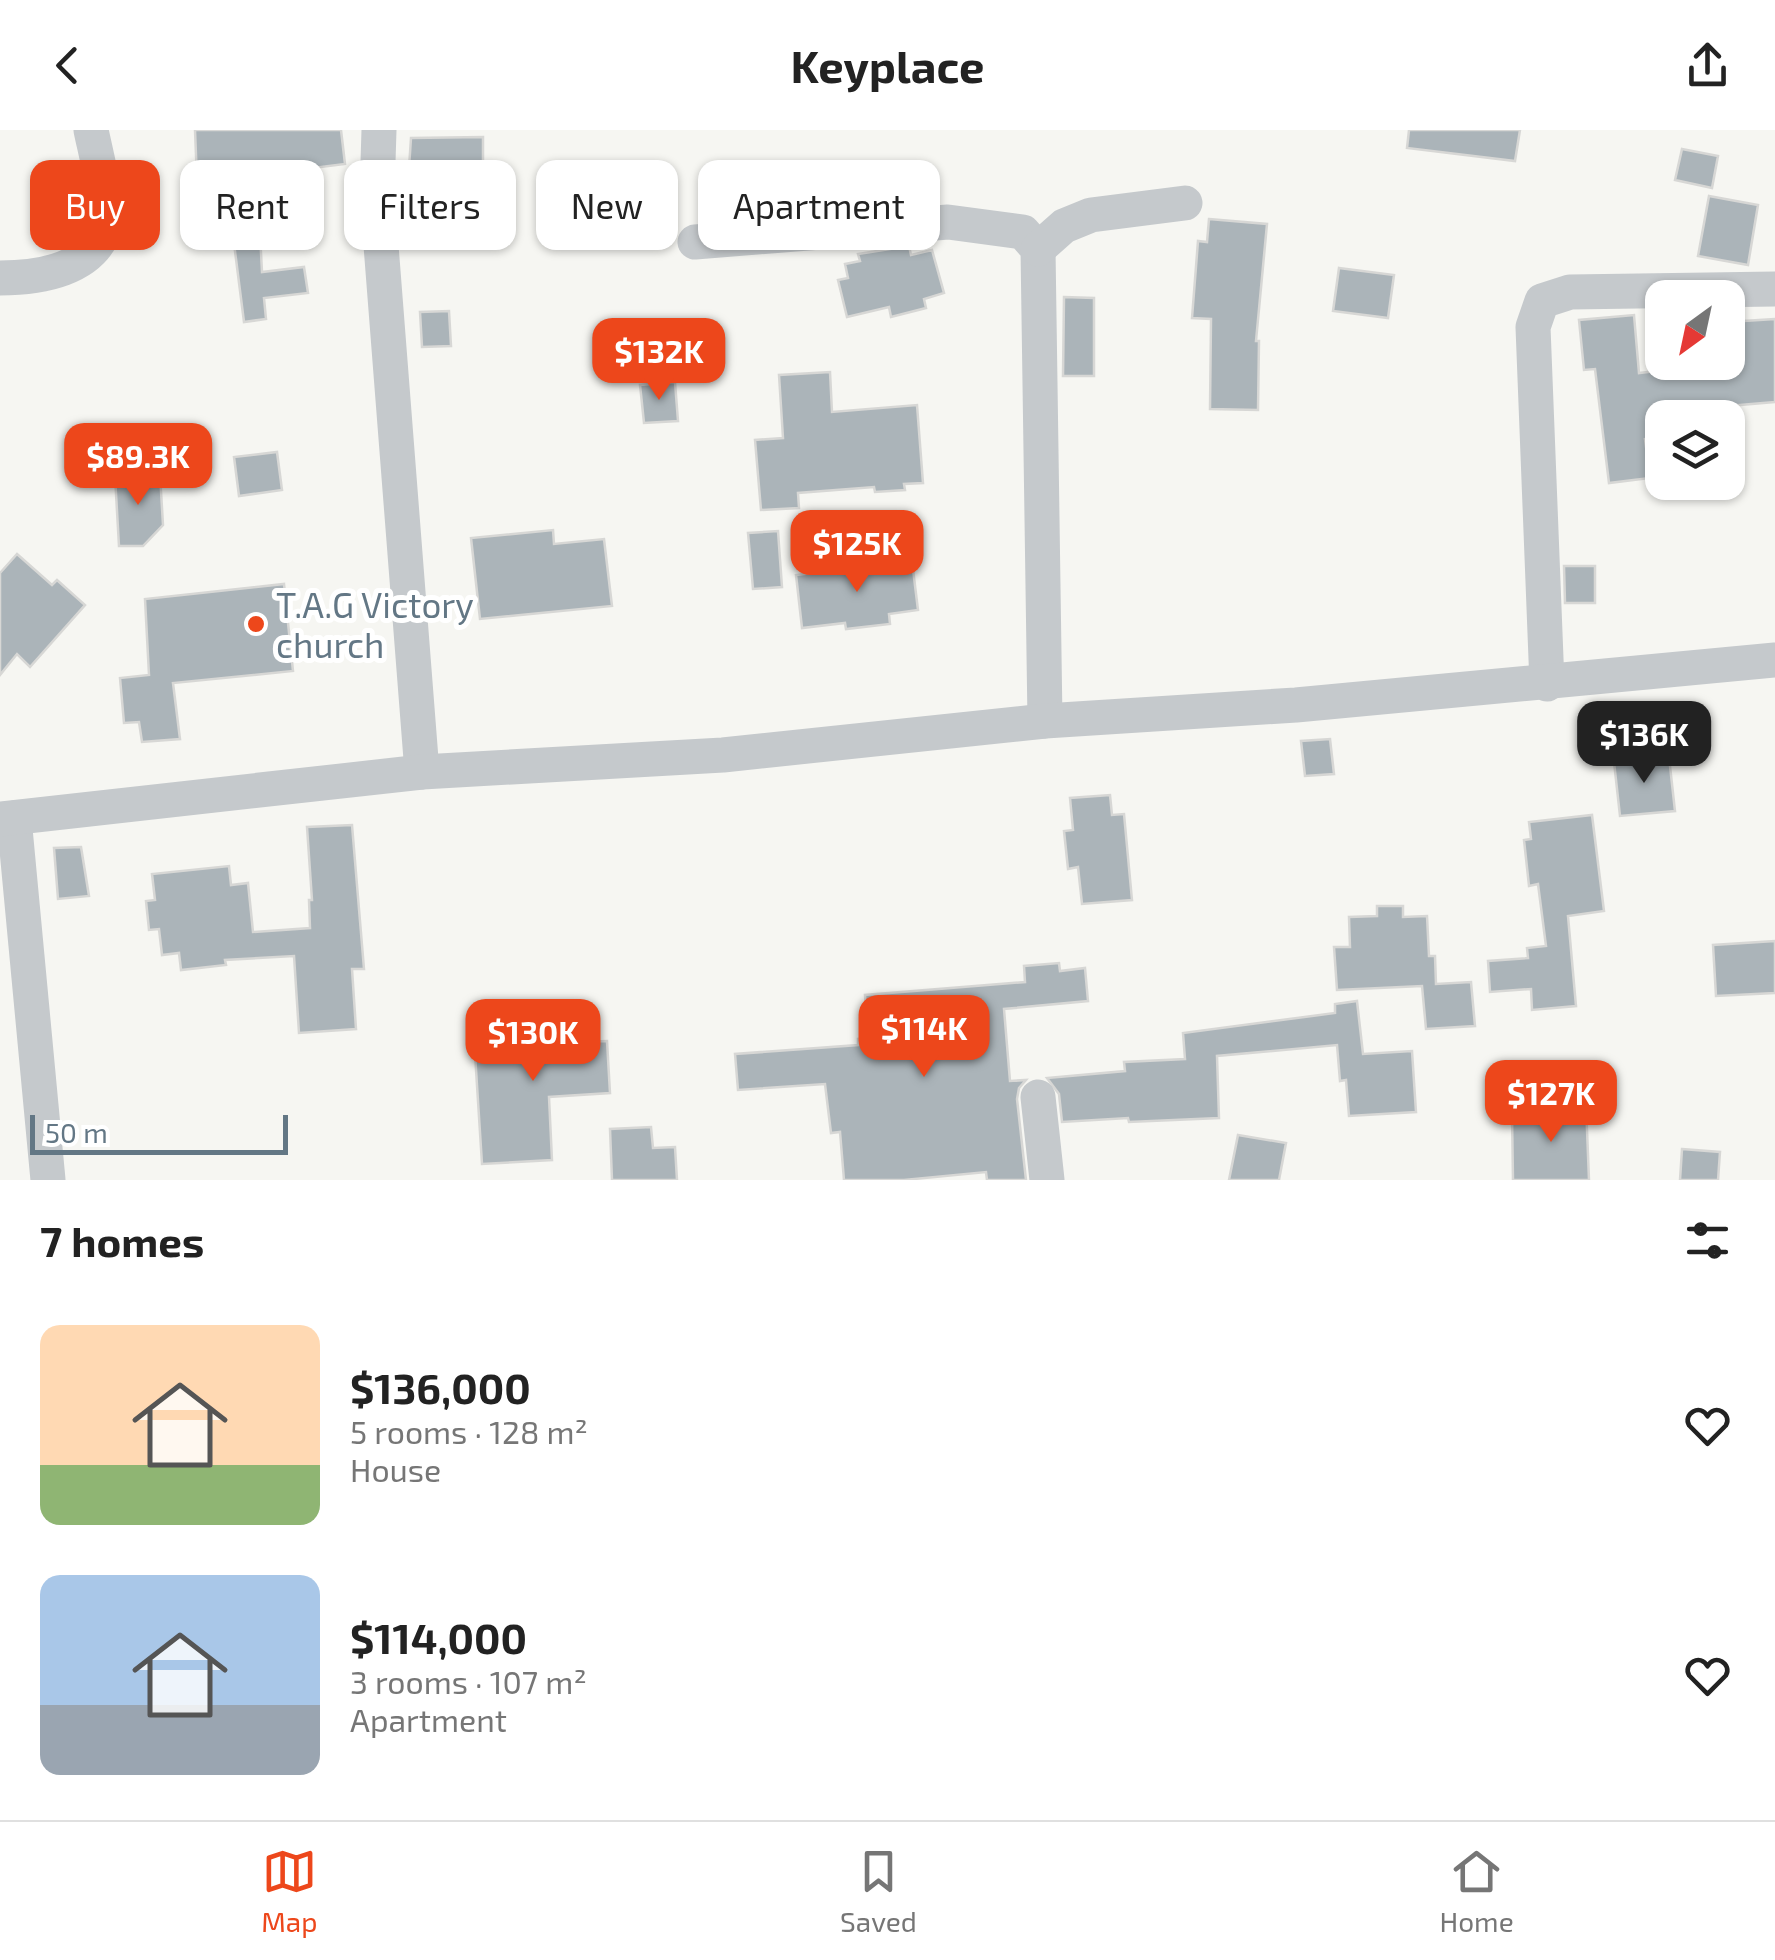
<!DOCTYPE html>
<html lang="en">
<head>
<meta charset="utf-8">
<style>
	body { margin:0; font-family:"Exo 2",sans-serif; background:#f6f6f6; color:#222; height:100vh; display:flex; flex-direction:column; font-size:38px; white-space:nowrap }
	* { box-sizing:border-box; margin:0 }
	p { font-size:32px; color:#767676 }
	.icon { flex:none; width:55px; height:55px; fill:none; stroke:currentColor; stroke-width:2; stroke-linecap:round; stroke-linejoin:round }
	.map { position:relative; height:1050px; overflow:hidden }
	.panel { display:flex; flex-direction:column; background:#fff; flex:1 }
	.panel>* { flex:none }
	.hud { position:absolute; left:30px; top:30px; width:1000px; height:90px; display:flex; gap:20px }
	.needle { width:65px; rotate:213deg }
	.tools { position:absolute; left:1645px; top:150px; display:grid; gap:20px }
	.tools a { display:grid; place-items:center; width:100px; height:100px; border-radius:20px; background:#fff; box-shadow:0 2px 8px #0004; font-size:50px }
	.scale { position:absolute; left:30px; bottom:25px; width:258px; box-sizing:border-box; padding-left:10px; border:5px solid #637785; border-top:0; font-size:28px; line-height:35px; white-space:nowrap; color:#637785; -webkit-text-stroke:8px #fff; paint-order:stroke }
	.price { position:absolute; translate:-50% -85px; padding:0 22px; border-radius:20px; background:#ed471b; color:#fff; font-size:32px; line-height:65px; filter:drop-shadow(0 2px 5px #0008) }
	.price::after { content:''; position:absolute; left:50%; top:60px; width:30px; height:22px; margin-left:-15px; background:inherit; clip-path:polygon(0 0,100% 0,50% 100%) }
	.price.on { background:#222; color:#fff }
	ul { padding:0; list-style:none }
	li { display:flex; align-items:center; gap:30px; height:250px; padding:0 40px }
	li span { display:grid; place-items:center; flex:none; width:280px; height:200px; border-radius:20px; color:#555 }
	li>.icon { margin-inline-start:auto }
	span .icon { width:120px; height:120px; fill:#fffc; stroke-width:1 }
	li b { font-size:42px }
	h2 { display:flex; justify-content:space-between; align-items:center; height:120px; padding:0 40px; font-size:42px }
	.chip { padding:0 35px; border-radius:20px; background:#fff; box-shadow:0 2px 8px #0004; font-size:35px; line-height:90px }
	.chip.on { background:#ed471b; color:#fff }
	header { display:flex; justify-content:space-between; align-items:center; height:130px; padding:0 40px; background:#fff; font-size:45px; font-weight:700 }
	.tab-bar { display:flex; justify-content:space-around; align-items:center; height:140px; border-top:2px solid #e0e0e0; background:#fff; font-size:28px; color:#767676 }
	.tab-bar a { display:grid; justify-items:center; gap:5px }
	.tab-bar .on { color:#ed471b }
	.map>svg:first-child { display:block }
	.building { fill:#abb4b9; stroke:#d7d7d5; stroke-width:2.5 }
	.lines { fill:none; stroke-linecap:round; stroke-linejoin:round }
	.street { stroke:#c5c9cc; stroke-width:35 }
	.poi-dot { fill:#ed471b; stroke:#fff; stroke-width:4 }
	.labels { text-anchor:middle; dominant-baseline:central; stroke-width:10; stroke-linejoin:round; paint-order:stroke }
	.poi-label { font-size:35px; fill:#637785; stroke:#fff; text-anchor:start }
</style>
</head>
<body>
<header><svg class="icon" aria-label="back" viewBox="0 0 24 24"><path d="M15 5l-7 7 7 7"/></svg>Keyplace<svg class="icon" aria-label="share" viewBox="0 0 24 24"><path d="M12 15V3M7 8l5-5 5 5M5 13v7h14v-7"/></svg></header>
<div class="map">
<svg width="1775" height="1050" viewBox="0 0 1775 1050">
	<rect width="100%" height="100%" fill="#f6f6f2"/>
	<g class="building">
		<polygon points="195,0 341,0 345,34 257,45 262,142 304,137 308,163 264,168 266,189 244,192 229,74 198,75"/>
		<polygon points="1409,0 1520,0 1515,31 1407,18"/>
		<polygon points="483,7 483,68 448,68 448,41 409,38 411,8"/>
		<polygon points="1682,19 1718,26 1712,58 1675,50"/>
		<polygon points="1709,66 1758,75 1748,135 1698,126"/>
		<polygon points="1209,89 1267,94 1256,211 1259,211 1258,280 1210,279 1211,189 1192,188 1198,111 1207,112"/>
		<polygon points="909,116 911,125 932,120 944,163 924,169 926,178 891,187 889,177 847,187 838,150 848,148 845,134 860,131 858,124"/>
		<polygon points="1339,138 1394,145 1388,188 1333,181"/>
		<polygon points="1064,167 1094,168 1094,246 1063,246"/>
		<polygon points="449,181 451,216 422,217 420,182"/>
		<polygon points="1634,185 1639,243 1732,232 1728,192 1775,189 1775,272 1729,276 1730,288 1662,288 1662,307 1645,309 1650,348 1609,353 1595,239 1584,240 1579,190"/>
		<polygon points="830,242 832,282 917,275 923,353 904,354 905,360 875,362 874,357 798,363 799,378 761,380 755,310 783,308 779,245"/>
		<polygon points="675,252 678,291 644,293 640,255"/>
		<polygon points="277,322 282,360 239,366 234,327"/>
		<polygon points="160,344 163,395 143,416 119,416 115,346"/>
		<polygon points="553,400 554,414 604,409 612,476 480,489 471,408"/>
		<polygon points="778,401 782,457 753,459 748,403"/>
		<polygon points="17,424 52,455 57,450 85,475 30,537 17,524 0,545 0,443"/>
		<polygon points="912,431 918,480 889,484 890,494 846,499 845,493 802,498 796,445"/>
		<polygon points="1564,436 1595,436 1595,473 1565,473"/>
		<polygon points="284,454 293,541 173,553 180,609 142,612 139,592 124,593 120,548 149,545 145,469"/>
		<polygon points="1330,609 1334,644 1305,646 1301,611"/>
		<polygon points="1669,627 1675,681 1620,686 1614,632"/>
		<polygon points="1110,665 1112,685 1124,684 1132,770 1082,774 1078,737 1068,739 1064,701 1073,700 1070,668"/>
		<polygon points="1592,685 1604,781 1568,786 1576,876 1532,880 1531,859 1490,862 1488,831 1528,828 1527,818 1546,816 1538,754 1529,756 1524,710 1531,709 1529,692"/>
		<polygon points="352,695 364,839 352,839 356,899 299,903 294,826 225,830 226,835 181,840 179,823 162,825 159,799 149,800 146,771 155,770 152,744 229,736 231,755 248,753 253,802 310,798 309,770 312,770 307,697"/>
		<polygon points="81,717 89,766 58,769 54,718"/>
		<polygon points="1377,776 1403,776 1403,787 1427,786 1429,826 1435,826 1436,854 1471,852 1475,896 1426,899 1422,856 1337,860 1334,817 1350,817 1349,787 1377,786"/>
		<polygon points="1775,811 1775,863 1716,866 1713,815"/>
		<polygon points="1059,833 1060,841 1085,838 1088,871 1004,879 1010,951 1026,950 1019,958 1017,969 1026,1050 987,1050 986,1042 904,1050 844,1050 840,1002 831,1003 825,954 738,960 735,924 858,915 858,909 868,908 865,865 1025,852 1024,836"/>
		<polygon points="1357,871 1363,924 1412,921 1416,982 1349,986 1346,950 1340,951 1337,915 1217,926 1219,988 1129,992 1128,988 1062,992 1059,964 1047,948 1125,941 1124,932 1185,929 1183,903 1335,883 1335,874"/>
		<polygon points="578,885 579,912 607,911 610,963 549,967 552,1030 482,1034 474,908 516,906 516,888"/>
		<polygon points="1586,974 1589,1050 1513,1050 1512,985 1554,984 1554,975"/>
		<polygon points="651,997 653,1018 675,1017 677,1050 612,1050 610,999"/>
		<polygon points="1238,1005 1286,1013 1279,1050 1229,1050"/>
		<polygon points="1682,1019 1720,1022 1718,1050 1680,1050"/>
	</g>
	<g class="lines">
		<g class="street">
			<polyline points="379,0 377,64 422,642"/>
			<polyline points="695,112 948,92 1023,102 1038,119 1045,591"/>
			<polyline points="1038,119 1064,96 1091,85 1185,73"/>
			<path d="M0 148C39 148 94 140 106 95 110 78 95 20 91 0"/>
			<polyline points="1547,554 1533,197 1542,171 1570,162 1775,159"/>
			<polyline points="14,688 48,1050"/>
			<polyline points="0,689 422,642 723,625 1045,591 1296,575 1775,530"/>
			<polyline points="1038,967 1047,1050"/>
		</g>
	</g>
	<circle class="poi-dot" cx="256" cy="494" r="10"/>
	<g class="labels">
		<g class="poi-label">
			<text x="276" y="474">T.A.G Victory<tspan x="276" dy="40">church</tspan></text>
		</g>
	</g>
</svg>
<div class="tools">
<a><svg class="needle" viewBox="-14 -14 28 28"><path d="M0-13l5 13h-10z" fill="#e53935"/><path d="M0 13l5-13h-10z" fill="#767676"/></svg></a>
<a><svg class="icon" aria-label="layers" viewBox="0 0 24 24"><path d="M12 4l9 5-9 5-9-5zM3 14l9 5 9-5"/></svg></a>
</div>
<div class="scale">50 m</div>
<b class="price" style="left:659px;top:273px">$132K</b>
<b class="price" style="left:138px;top:378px">$89.3K</b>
<b class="price" style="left:857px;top:465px">$125K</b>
<b class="price on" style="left:1644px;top:656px">$136K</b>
<b class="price" style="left:924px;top:950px">$114K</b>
<b class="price" style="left:533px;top:954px">$130K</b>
<b class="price" style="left:1551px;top:1015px">$127K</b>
<div class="hud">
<a class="chip on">Buy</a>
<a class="chip">Rent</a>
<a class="chip">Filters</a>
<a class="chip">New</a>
<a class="chip">Apartment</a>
</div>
</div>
<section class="panel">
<h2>7 homes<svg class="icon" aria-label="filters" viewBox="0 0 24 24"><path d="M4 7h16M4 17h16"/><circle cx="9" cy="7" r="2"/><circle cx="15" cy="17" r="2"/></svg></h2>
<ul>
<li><span style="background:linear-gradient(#ffd9b3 70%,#8fb573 0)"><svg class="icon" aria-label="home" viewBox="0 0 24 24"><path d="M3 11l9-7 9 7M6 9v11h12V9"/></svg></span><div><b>$136,000</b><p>5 rooms · 128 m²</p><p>House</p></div><svg class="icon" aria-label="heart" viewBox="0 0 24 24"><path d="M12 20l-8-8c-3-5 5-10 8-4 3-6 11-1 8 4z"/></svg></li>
<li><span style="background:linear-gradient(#a9c7e8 65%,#9aa5b1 0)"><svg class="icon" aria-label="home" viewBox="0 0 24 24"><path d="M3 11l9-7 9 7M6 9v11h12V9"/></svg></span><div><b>$114,000</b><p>3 rooms · 107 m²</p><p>Apartment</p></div><svg class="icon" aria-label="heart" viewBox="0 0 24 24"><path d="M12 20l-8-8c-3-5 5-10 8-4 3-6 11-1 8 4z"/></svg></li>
</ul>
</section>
<nav class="tab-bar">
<a class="on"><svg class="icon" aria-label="map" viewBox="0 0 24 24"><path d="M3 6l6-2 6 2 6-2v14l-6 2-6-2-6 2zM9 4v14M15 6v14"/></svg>Map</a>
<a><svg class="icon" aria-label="saved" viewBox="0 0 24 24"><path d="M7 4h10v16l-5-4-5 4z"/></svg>Saved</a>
<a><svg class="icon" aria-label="home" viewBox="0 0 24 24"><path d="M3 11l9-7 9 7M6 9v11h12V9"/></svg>Home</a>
</nav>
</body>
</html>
